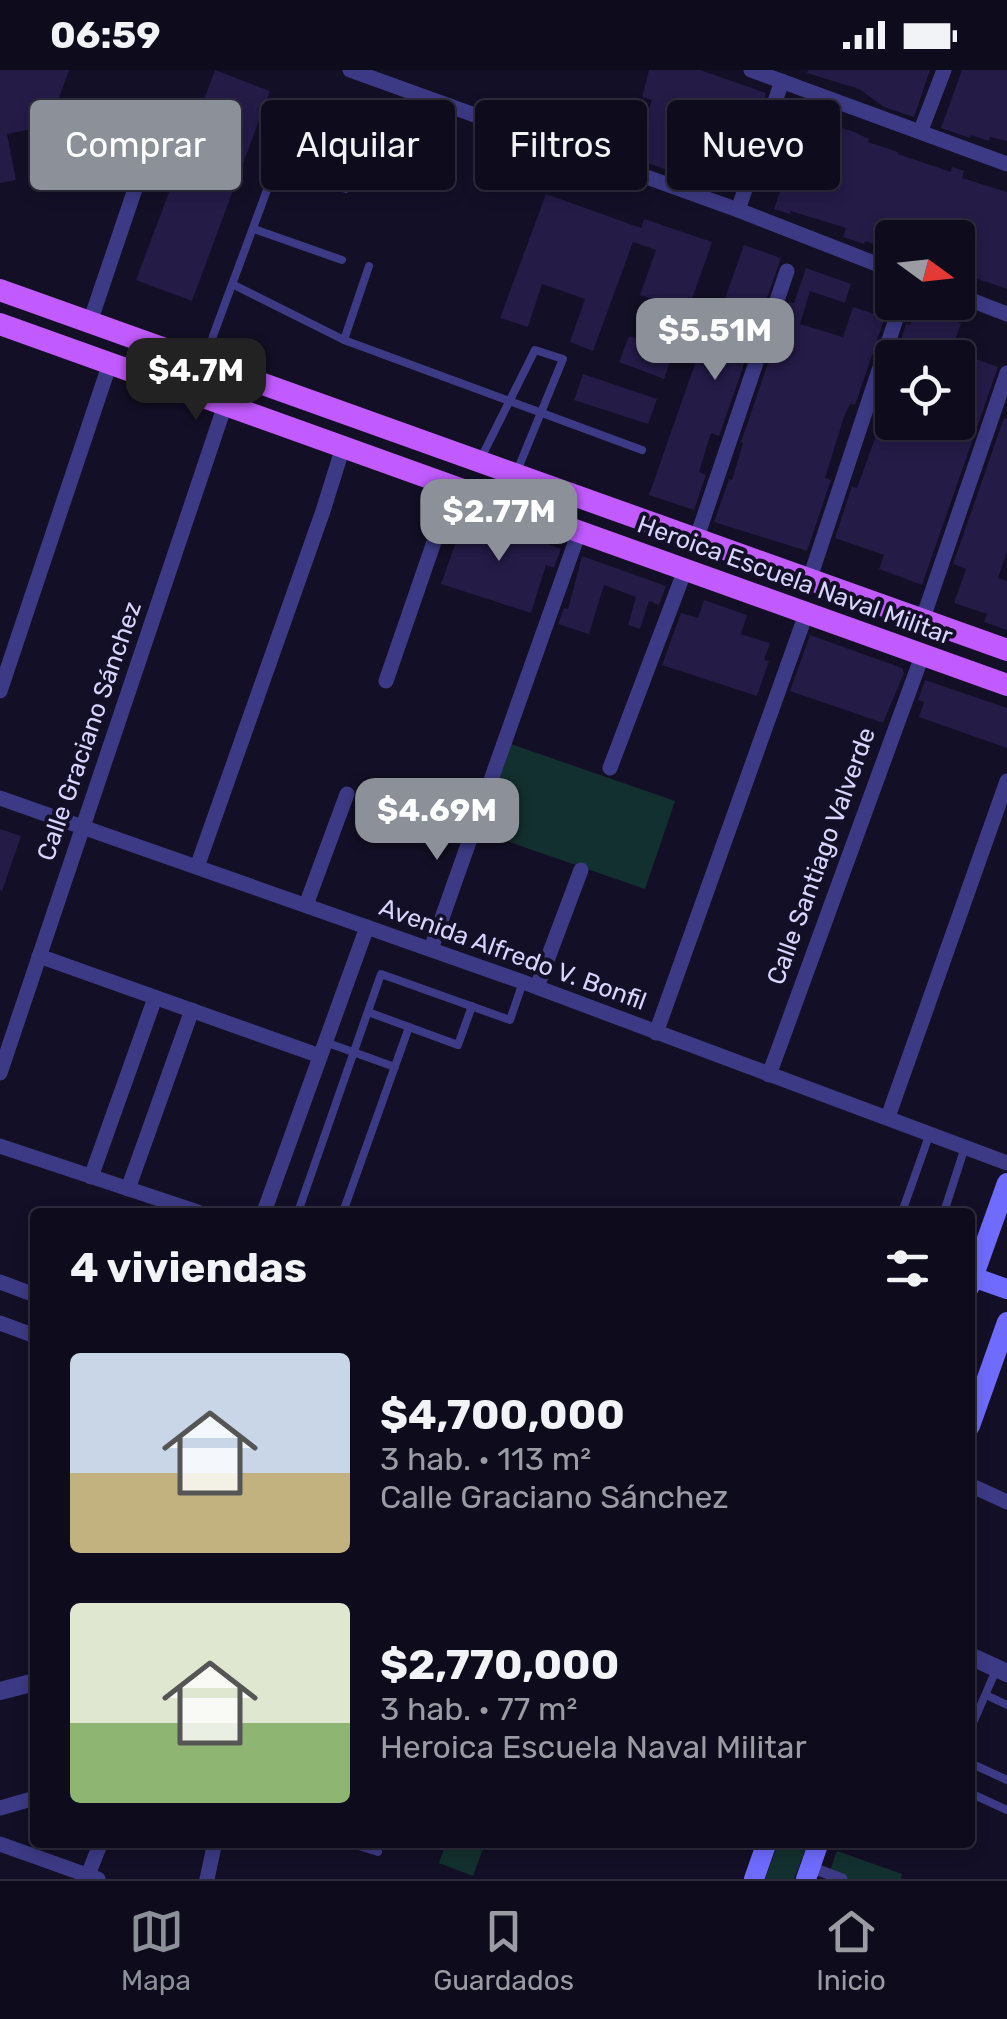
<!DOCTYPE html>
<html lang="es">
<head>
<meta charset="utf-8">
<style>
	body { margin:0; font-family:Rubik,sans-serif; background:#171425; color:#f1f3f6; height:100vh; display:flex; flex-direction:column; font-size:38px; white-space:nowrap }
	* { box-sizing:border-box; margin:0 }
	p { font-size:32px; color:#9b9ba3 }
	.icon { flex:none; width:55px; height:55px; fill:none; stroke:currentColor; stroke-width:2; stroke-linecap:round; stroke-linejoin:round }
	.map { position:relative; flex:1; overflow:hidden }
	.drawer { position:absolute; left:30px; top:1138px; width:945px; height:640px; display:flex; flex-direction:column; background:#0e0b1c; border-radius:10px; box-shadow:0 5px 15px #0003,0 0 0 2px #2e2b3b }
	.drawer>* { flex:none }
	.hud { position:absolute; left:30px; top:30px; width:948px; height:90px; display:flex; gap:20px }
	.needle { width:65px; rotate:105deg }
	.buttons { position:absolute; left:875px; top:150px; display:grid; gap:20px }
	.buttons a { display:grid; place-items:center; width:100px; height:100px; border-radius:10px; background:#0e0b1c; box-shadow:0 5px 15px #0003,0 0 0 2px #2e2b3b; font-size:50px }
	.price { position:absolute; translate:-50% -85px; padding:0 22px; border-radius:20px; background:#8c9099; color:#fff; font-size:32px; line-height:65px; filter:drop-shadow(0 2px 5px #0008) }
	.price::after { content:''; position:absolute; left:50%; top:60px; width:30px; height:22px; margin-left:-15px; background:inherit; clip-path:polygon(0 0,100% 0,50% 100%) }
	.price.on { background:#222; color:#fff }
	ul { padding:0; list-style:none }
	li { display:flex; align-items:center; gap:30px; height:250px; padding:0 40px }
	li span { display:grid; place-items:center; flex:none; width:280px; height:200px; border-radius:10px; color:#555 }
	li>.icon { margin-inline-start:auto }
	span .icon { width:120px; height:120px; fill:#fffc; stroke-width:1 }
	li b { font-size:42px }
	h2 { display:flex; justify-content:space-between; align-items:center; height:120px; padding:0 40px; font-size:42px }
	.tag { padding:0 35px; border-radius:10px; background:#0e0b1c; box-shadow:0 5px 15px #0003,0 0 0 2px #2e2b3b; font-size:35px; line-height:90px }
	.tag.on { background:#8c9099; color:#fff }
	.status { display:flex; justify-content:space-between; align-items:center; height:70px; padding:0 50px; background:#0e0b1c; direction:ltr }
	.status svg { height:28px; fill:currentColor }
	.menu { display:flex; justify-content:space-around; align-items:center; height:140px; border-top:2px solid #2e2b3b; background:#0e0b1c; font-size:28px; color:#9b9ba3 }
	.menu a { display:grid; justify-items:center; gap:5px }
	.menu .on { color:#8c9099 }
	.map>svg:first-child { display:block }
	.green { fill:#12302f }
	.building { fill:#241b47 }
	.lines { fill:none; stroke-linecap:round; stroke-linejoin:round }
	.service { stroke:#3d3a85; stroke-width:8 }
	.pedestrian { stroke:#3d3a85; stroke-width:11 }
	.minor { stroke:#3d3a85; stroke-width:15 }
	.tertiary { stroke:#3d3a85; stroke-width:18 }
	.secondary { stroke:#6f6bff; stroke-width:20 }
	.primary { stroke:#c25bff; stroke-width:22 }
	.labels { text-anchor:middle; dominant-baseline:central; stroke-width:8; stroke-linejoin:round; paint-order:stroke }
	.street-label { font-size:25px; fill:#d9d4ff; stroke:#130f26 }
</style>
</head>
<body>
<div class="status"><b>06:59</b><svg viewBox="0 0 49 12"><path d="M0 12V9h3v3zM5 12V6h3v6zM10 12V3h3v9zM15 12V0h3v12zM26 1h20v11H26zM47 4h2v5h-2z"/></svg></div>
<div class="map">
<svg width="1007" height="1809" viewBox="0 0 1007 1809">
	<rect width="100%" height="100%" fill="#130f26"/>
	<g class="green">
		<polygon points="511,674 675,731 645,819 481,762"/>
		<polygon points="446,1773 485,1773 473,1806 439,1793"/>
		<polygon points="778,1773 808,1773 794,1809 765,1809"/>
		<polygon points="837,1781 902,1804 901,1809 827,1809"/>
	</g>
	<g class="building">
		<polygon points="0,0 69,0 49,56 7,64 16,110 0,113"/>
		<polygon points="215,0 270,21 192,231 136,210"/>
		<polygon points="649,0 700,0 766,23 732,122 633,88 652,30 642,27"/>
		<polygon points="808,0 930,0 914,47 884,37 859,19 807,3"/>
		<polygon points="962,0 1007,0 1007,71 990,67 989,71 971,65 970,68 941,58"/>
		<polygon points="791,31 824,44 822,51 854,62 869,69 868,72 898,82 898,84 951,102 952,97 964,101 962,108 1007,122 1007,219 958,202 958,168 892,168 892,175 884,172 883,177 865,171 864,174 843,167 846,158 791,141 790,144 774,139 796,74 779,68"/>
		<polygon points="546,124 641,158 644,149 712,172 664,309 619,292 629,266 652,274 666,234 640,225 656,180 633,172 593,281 570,272 585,229 542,214 528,257 500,248"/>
		<polygon points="744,175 781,188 719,366 711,363 699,402 706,405 694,440 649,425 696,291 707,294 716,266 722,268 734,234 724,231"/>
		<polygon points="806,198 851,214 845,233 810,221 800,254 843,267 853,237 885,247 855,335 850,334 844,347 825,408 831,410 807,481 714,452 729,409 732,410 743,373 741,372 789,232 794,233"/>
		<polygon points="917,238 961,253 949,288 895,288 906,254 910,255"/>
		<polygon points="964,285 998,297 922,515 879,499 884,485 835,468 852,416 857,418 876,366 892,372 898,352 958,352 958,304"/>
		<polygon points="583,304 657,329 648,354 574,330"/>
		<polygon points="1004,348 1007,349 1007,482 998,508 1007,511 1007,560 984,552 987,544 954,533 966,499 953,494"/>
		<polygon points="466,444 561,479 554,498 546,495 531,543 441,514"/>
		<polygon points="582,486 666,516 659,535 649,531 640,559 628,555 636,527 604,515 589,564 558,554 564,538 568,539"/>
		<polygon points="704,530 747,545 741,564 770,573 764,590 769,591 757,626 662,595 681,543 698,548"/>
		<polygon points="810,565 902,598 904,603 883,653 790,621"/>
		<polygon points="925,610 1007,638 1007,678 919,647 924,632 918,630"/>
		<polygon points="0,759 21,766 2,821 0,820"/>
	</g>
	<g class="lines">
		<g class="service">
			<polyline points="254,159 342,190"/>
			<polyline points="369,196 344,270 642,380"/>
			<polyline points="234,215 344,270"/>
			<polyline points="206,292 213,266 294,47 362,72 346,119 277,93"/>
			<polyline points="481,388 535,280 563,289 517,401"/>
			<polyline points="368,942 458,975 472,936"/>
			<polyline points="325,972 395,997"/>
			<polyline points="298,1142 381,904 510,950 523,912"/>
			<polyline points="343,1142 409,957"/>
			<polyline points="902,1142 930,1063"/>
			<polyline points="944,1142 965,1077"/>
			<polyline points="986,1625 1007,1635"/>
			<polyline points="970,1660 996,1600"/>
			<polyline points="970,1693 1007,1710"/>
			<polyline points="970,1723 1007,1740"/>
			<polyline points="346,1772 378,1782"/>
		</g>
		<polyline class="pedestrian" points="810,1797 842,1809"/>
		<g class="minor">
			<polyline points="350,0 738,140 892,200"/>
			<polyline points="751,0 1007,94"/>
			<polyline points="921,60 944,0"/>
			<polyline points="738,140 782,11"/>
			<polyline points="958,225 1007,244"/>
			<polyline points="90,252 157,54"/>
			<polyline points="696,470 787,201"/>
			<polyline points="809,511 898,243"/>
			<polyline points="922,551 1007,303"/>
			<polyline points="386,611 453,417"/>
			<polyline points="0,621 110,293"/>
			<polyline points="610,698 685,500"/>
			<polyline points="0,728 523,912 1007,1093"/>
			<polyline points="197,797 323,441 343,377"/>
			<polyline points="306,835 347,724"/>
			<polyline points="431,879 579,462"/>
			<polyline points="39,886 320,986"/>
			<polyline points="537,917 581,800"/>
			<polyline points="656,963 806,544"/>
			<polyline points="0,1003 225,335"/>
			<polyline points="769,1005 922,586"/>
			<polyline points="888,1047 1007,711"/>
			<polyline points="0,1076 198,1142"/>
			<polyline points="91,1107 155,928"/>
			<polyline points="128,1119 192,940"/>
			<polyline points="264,1142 367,857"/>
			<polyline points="0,1212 35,1225"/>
			<polyline points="0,1253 35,1266"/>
			<polyline points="970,1415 1007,1432"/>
			<polyline points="0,1738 35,1728"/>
			<polyline points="0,1774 98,1809"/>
			<polyline points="88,1805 101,1772"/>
			<polyline points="207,1809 215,1772"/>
		</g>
		<g class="tertiary">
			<polyline points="970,1586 1007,1603"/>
			<polyline points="0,1621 35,1612"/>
		</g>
		<g class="secondary">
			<polyline points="973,1207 1007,1219"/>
			<polyline points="970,1216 1007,1113"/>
			<polyline points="970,1356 1007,1252"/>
			<polyline points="754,1809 767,1772"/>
			<polyline points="806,1809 819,1772"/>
		</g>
		<g class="primary">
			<polyline points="0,220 1007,580"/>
			<polyline points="0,254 1007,615"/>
		</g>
	</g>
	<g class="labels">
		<g class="street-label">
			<text transform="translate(795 510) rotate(20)">Heroica Escuela Naval Militar</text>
			<text transform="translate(89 661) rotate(-71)">Calle Graciano Sánchez</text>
			<text transform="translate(821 786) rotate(-70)">Calle Santiago Valverde</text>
			<text transform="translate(513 884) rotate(20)">Avenida Alfredo V. Bonfil</text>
		</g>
	</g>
</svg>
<div class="buttons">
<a><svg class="needle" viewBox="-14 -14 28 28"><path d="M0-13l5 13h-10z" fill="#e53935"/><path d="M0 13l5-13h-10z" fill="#9b9ba3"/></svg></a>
<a><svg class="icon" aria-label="locate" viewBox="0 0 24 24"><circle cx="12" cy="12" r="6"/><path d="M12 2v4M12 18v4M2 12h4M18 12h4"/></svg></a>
</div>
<b class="price" style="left:715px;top:313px">$5.51M</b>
<b class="price on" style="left:196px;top:353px">$4.7M</b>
<b class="price" style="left:499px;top:494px">$2.77M</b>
<b class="price" style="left:437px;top:793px">$4.69M</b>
<div class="hud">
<a class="tag on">Comprar</a>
<a class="tag">Alquilar</a>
<a class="tag">Filtros</a>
<a class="tag">Nuevo</a>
</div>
<section class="drawer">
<h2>4 viviendas<svg class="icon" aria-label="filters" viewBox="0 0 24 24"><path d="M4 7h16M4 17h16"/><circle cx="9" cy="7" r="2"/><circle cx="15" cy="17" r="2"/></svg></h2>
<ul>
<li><span style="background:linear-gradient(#c9d6e8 60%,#c2b280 0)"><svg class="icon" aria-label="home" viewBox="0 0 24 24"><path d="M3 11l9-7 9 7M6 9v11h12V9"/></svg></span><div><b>$4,700,000</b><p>3 hab. · 113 m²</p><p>Calle Graciano Sánchez</p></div></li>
<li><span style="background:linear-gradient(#dfe7d0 60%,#8fb573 0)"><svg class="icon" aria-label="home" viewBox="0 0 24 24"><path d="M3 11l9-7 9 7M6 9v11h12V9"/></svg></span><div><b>$2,770,000</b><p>3 hab. · 77 m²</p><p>Heroica Escuela Naval Militar</p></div></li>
</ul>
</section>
</div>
<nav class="menu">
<a class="on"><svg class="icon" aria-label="map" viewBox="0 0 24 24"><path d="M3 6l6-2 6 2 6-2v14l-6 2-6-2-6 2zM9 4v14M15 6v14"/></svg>Mapa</a>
<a><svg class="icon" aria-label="saved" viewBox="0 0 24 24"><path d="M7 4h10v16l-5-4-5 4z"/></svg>Guardados</a>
<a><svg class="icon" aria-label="home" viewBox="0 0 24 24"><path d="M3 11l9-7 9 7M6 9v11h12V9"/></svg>Inicio</a>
</nav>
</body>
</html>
